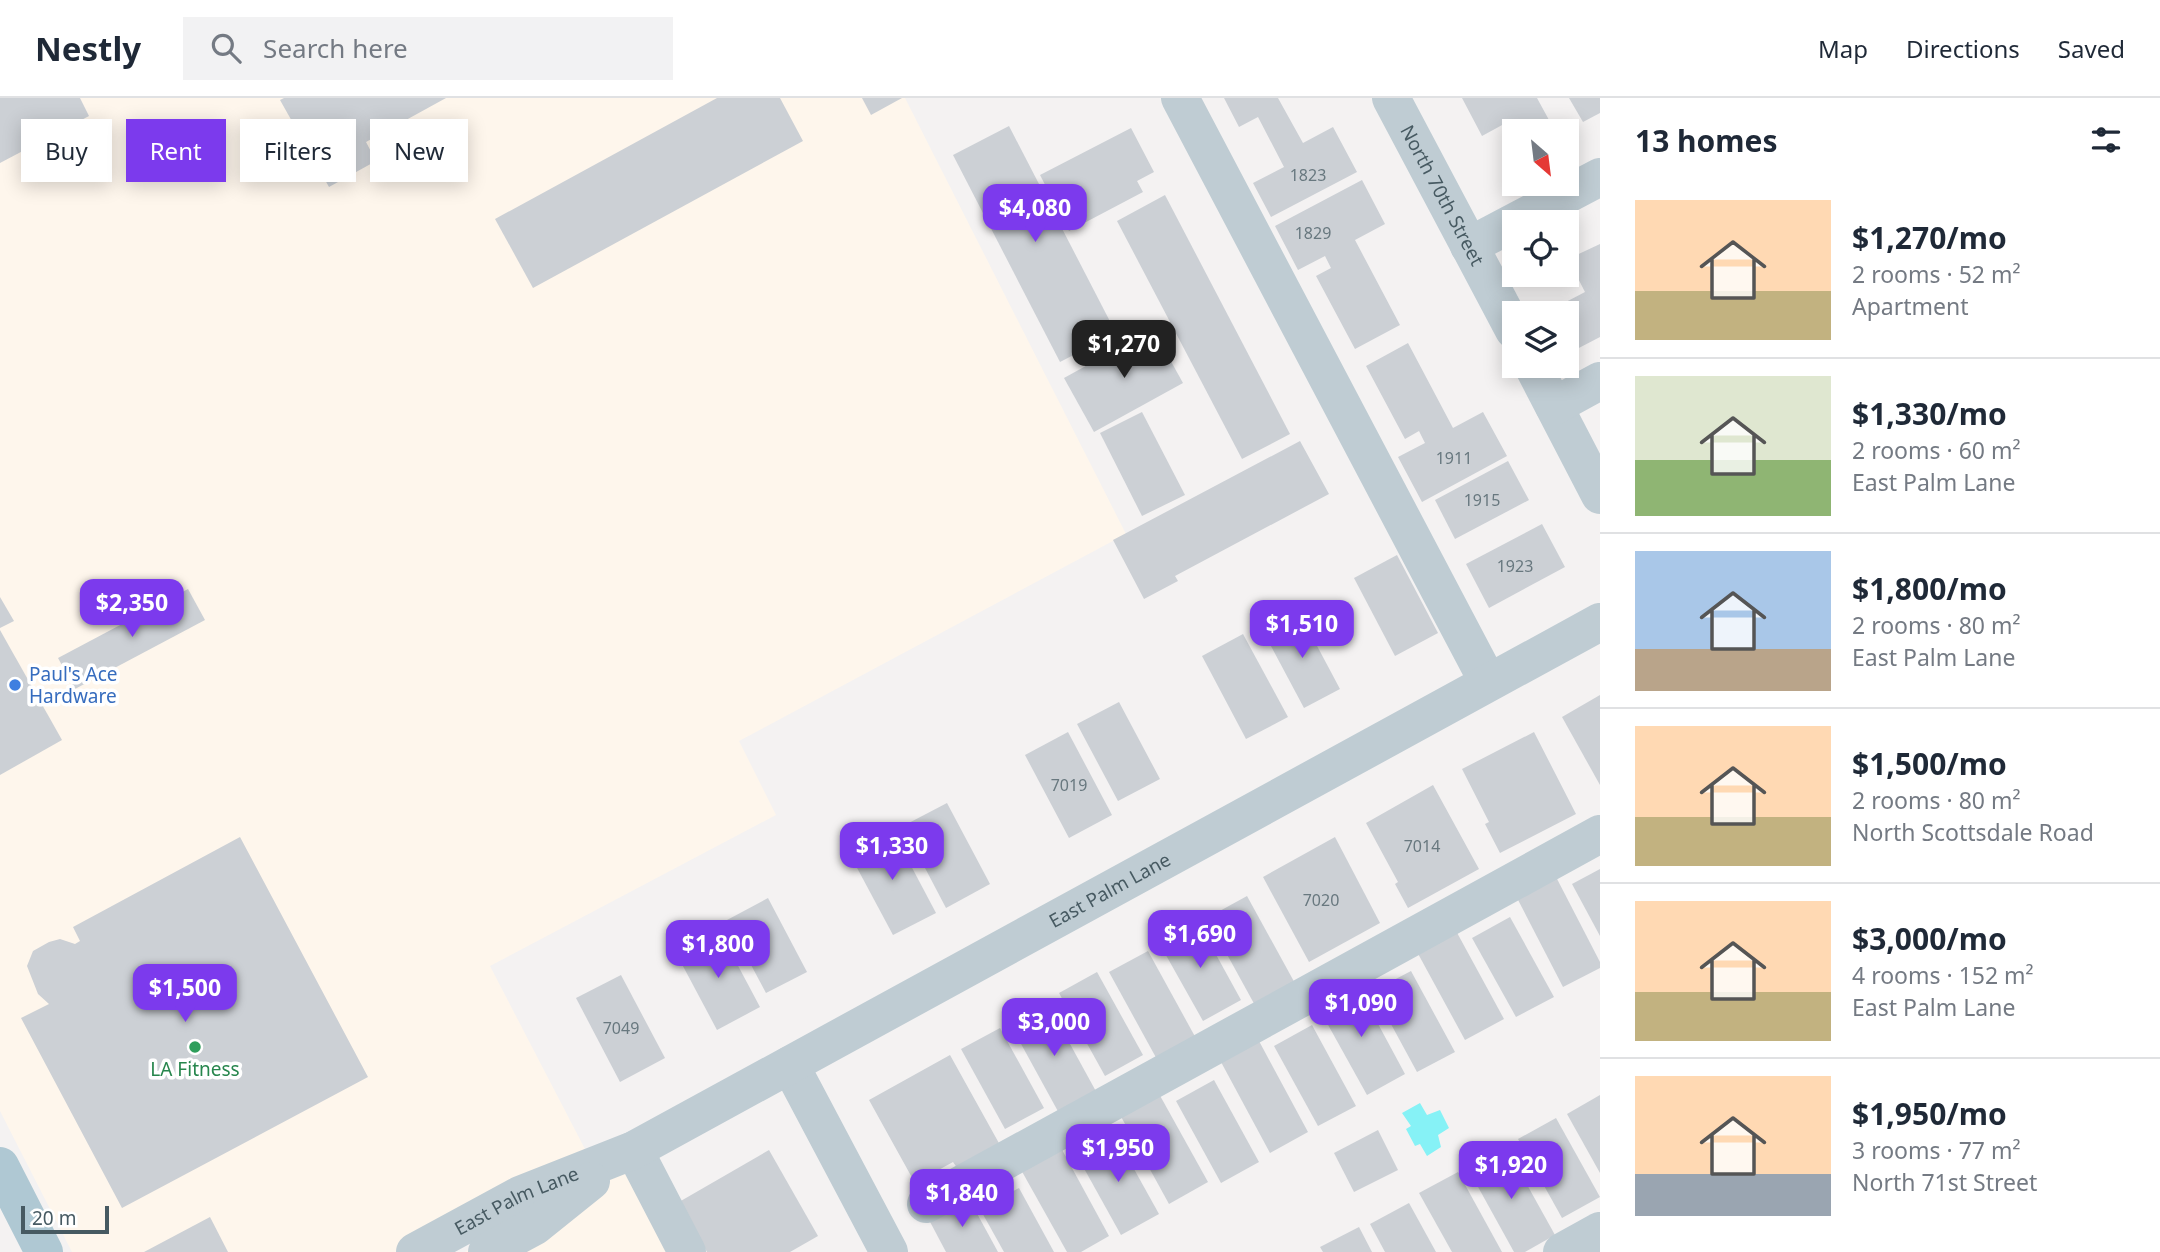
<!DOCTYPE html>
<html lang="en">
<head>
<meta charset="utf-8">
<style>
	body { margin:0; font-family:"Noto Sans",sans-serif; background:#f2f2f3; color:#1f2937; height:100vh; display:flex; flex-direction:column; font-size:26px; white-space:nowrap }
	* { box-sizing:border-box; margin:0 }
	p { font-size:23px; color:#747a83 }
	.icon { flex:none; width:38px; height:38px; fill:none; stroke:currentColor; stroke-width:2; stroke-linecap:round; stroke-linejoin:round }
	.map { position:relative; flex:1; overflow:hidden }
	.drawer { display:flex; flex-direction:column; background:#fff; width:560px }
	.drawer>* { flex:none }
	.banner { position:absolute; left:21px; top:21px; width:665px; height:63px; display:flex; gap:14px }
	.needle { width:46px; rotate:152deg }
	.tools { position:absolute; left:1502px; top:21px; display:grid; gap:14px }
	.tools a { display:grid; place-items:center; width:77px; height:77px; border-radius:0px; background:#fff; box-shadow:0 4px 18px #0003; font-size:35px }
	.scale { position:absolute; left:21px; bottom:18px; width:88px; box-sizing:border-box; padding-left:7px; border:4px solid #475a62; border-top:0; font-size:19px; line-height:24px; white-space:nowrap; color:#475a62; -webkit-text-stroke:5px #fff; paint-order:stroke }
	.price { position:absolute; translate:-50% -60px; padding:0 16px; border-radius:14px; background:#7c3aed; color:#fff; font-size:23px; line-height:46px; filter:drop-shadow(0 2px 4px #0008) }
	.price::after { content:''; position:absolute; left:50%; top:42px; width:21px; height:16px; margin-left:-10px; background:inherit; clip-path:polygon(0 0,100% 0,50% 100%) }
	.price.on { background:#222; color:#fff }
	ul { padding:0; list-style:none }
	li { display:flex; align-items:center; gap:21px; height:175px; padding:0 35px }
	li+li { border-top:2px solid #e0e1e3 }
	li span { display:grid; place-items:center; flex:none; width:196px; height:140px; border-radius:0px; color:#555 }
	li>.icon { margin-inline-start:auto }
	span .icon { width:84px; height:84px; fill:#fffc; stroke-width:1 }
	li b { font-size:30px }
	h2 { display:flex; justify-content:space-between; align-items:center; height:84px; padding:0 35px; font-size:30px }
	.chip { padding:0 24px; border-radius:0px; background:#fff; box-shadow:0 4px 18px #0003; font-size:24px; line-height:63px }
	.chip.on { background:#7c3aed; color:#fff }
	header { display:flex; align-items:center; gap:42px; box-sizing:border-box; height:98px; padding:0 35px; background:#fff; border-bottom:2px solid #e0e1e3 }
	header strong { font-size:33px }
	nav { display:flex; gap:38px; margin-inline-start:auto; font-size:24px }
	.search { width:490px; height:63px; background:#f2f2f3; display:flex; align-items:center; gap:18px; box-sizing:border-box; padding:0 24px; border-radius:0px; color:#747a83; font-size:26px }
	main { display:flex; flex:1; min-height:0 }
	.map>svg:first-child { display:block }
	.commercial { fill:#fef6ec }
	.water { fill:#86f2f6 }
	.building { fill:#ccd0d5 }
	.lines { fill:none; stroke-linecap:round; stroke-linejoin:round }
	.minor { stroke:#bfccd3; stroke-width:38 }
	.major { stroke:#afc8d3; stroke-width:38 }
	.shop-dot { fill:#3f7fe0; stroke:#fff; stroke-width:2.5 }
	.leisure-dot { fill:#2e9e5b; stroke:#fff; stroke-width:2.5 }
	.labels { text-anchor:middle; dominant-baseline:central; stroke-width:7; stroke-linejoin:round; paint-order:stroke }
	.number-label { font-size:16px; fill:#68787f }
	.street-label { font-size:19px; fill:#475a62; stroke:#fff }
	.shop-label { font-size:19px; fill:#366cbe; stroke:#fff; text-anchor:start }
	.leisure-label { font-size:19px; fill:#27864d; stroke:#fff }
</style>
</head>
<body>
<header>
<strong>Nestly</strong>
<div class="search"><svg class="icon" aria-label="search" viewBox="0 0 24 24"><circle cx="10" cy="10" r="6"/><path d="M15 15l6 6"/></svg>Search here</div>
<nav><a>Map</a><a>Directions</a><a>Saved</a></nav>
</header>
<main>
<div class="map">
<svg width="1600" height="1154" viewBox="0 0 1600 1154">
	<rect width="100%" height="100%" fill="#f4f2f2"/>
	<g class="commercial">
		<polygon points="0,0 905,0 1126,436 739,643 776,717 490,868 587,1055 404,1154 72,1154 0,1013"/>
		<polygon points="651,1055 703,1154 465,1154 601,1080"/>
	</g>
	<polygon class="water" points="1420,1005 1427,1017 1440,1012 1449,1030 1438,1037 1441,1049 1427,1058 1420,1046 1415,1048 1406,1031 1411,1028 1402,1015"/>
	<g class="building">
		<polygon points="0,0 80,0 89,18 0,65"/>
		<polygon points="284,0 446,0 366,44 376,63 329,89 280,2"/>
		<polygon points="717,0 780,0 803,43 533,190 495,121"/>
		<polygon points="862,0 902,0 871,17"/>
		<polygon points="1224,0 1278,0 1303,45 1333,29 1357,74 1271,119 1253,85 1284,69 1258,19 1239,29"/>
		<polygon points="1462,0 1537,0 1555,33 1514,33 1514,43 1504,26 1482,38"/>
		<polygon points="1569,0 1600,0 1600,15 1583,24"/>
		<polygon points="1009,28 1116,235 1060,264 953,57"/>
		<polygon points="1131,30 1154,74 1137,83 1143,94 1069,133 1040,77"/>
		<polygon points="1362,82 1385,126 1355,142 1400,227 1355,251 1316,178 1331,170 1325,158 1298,172 1275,128"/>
		<polygon points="1165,97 1290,336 1242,361 1117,123"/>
		<polygon points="1600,146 1600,239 1575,252 1566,230 1575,226 1564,205 1585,194 1568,161"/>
		<polygon points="1153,231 1183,285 1094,334 1064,280"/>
		<polygon points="1408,245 1453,330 1483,314 1507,358 1422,404 1398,359 1425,345 1419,333 1405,341 1366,268"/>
		<polygon points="1142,314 1185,397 1142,418 1100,335"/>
		<polygon points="1300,343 1329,396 1175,478 1178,483 1144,501 1113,442"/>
		<polygon points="1508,363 1529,402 1455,441 1435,402"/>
		<polygon points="1542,426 1565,469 1489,510 1466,466"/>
		<polygon points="1397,457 1438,535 1395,558 1354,480"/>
		<polygon points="188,491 205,522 75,591 58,560"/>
		<polygon points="0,499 14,523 0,530"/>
		<polygon points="1299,514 1340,591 1304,610 1263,533"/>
		<polygon points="0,532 62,642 0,677"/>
		<polygon points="1243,536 1288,619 1246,641 1202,558"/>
		<polygon points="1600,597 1600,687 1562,619"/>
		<polygon points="1119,604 1160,681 1118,703 1077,626"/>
		<polygon points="1068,634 1112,717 1069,740 1025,657"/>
		<polygon points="1534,634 1576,716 1500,755 1485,726 1489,724 1462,671"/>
		<polygon points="1433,687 1479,771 1408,810 1395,786 1398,784 1366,725"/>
		<polygon points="947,705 990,786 946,810 903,728"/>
		<polygon points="891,730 936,815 893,837 848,753"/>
		<polygon points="240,739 368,979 122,1110 21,920 49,906 38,896 27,868 33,853 49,844 60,841 75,846 80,843 73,829"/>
		<polygon points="1335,739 1380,825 1309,864 1263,779"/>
		<polygon points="1600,771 1600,838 1572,786"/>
		<polygon points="1555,777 1600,864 1600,870 1563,889 1516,798"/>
		<polygon points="1247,798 1297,889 1257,911 1207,820"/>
		<polygon points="768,800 807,874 766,895 727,822"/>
		<polygon points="1510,819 1554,899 1516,919 1472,840"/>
		<polygon points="1197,822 1241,902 1203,923 1158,843"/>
		<polygon points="1455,831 1504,921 1465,942 1416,852"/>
		<polygon points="719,832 760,909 717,932 676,855"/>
		<polygon points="1148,853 1198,944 1159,965 1109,874"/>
		<polygon points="1411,873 1455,954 1417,974 1373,893"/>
		<polygon points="1097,874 1143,957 1105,978 1059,895"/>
		<polygon points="621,877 665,960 620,984 576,900"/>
		<polygon points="1356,885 1405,976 1367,997 1317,907"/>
		<polygon points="1047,904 1098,997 1060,1017 1009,924"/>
		<polygon points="1312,927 1356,1008 1318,1028 1274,948"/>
		<polygon points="1000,930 1044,1010 1005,1031 961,951"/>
		<polygon points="1259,943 1308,1034 1270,1055 1221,964"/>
		<polygon points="950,957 1000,1047 958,1071 953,1064 915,1085 869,1002"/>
		<polygon points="1214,982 1259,1064 1221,1085 1176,1003"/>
		<polygon points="1158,994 1208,1084 1169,1106 1119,1015"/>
		<polygon points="1600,997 1600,1075 1567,1016"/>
		<polygon points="1556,1020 1600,1099 1562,1120 1518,1041"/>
		<polygon points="1378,1032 1398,1072 1354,1094 1334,1055"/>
		<polygon points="1114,1035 1159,1116 1121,1137 1076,1056"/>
		<polygon points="1505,1047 1555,1137 1525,1154 1514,1154 1467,1069"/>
		<polygon points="1060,1048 1109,1138 1081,1154 1067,1154 1020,1070"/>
		<polygon points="769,1052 818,1138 790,1154 707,1154 679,1104"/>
		<polygon points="1458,1074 1502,1154 1452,1154 1419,1095"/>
		<polygon points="1019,1090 1054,1154 1004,1154 980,1111"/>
		<polygon points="968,1099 998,1154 946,1154 928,1120"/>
		<polygon points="1409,1105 1436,1154 1385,1154 1370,1126"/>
		<polygon points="210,1119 228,1154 144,1154"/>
		<polygon points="1359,1129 1372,1154 1323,1154 1320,1149"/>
	</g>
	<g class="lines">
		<g class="minor">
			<polyline points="1180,0 1488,584"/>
			<path id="s1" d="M1391 0 1514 232"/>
			<polyline points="1469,148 1600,79"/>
			<polyline points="1533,268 1600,397"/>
			<polyline points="1554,308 1600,283"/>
			<polyline points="790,967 889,1154"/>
			<polyline points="634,1052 687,1154"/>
			<polyline points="926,1106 1600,736"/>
			<path id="s2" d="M415 1154 520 1097 634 1052 1600 524"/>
			<polyline points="487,1154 535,1128 591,1083"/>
			<polyline points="1562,1154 1600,1133"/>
		</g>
		<polyline class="major" points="0,1068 44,1154"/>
	</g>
	<circle class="shop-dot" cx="15" cy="587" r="7"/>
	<circle class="leisure-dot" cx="195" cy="949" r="7"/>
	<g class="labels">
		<g class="number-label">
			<text x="1308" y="77">1823</text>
			<text x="1313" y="135">1829</text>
			<text x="1454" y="360">1911</text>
			<text x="1482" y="402">1915</text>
			<text x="1515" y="468">1923</text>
			<text x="1069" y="687">7019</text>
			<text x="1422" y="748">7014</text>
			<text x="1321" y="802">7020</text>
			<text x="621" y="930">7049</text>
		</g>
		<g class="street-label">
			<text stroke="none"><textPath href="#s1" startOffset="110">North 70th Street</textPath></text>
			<text stroke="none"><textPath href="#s2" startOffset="784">East Palm Lane</textPath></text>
			<text stroke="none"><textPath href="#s2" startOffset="114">East Palm Lane</textPath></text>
		</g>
		<g class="shop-label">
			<text x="29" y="576">Paul's Ace<tspan x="29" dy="22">Hardware</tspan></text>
		</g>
		<g class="leisure-label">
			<text x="195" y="971">LA Fitness</text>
		</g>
	</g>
</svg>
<div class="tools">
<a><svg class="needle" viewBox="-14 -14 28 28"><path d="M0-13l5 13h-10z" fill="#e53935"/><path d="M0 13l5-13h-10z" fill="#747a83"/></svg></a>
<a><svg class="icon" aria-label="locate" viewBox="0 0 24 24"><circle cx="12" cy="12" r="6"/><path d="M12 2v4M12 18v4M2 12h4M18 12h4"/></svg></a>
<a><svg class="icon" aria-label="layers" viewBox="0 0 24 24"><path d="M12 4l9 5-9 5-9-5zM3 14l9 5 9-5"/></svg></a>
</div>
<div class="scale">20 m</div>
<b class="price" style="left:1035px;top:146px">$4,080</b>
<b class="price on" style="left:1124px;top:282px">$1,270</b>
<b class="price" style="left:132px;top:541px">$2,350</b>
<b class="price" style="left:1302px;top:562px">$1,510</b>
<b class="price" style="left:892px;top:784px">$1,330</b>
<b class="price" style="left:1200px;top:872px">$1,690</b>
<b class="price" style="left:718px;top:882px">$1,800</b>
<b class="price" style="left:185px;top:926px">$1,500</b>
<b class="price" style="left:1361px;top:941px">$1,090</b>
<b class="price" style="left:1054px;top:960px">$3,000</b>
<b class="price" style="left:1118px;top:1086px">$1,950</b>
<b class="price" style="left:1511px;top:1103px">$1,920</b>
<b class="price" style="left:962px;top:1131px">$1,840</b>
<div class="banner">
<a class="chip">Buy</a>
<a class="chip on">Rent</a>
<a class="chip">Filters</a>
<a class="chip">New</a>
</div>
</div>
<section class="drawer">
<h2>13 homes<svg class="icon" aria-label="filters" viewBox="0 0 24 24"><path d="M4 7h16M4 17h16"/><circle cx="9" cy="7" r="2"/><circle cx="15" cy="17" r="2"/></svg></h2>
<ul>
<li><span style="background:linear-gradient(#ffd9b3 65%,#c2b280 0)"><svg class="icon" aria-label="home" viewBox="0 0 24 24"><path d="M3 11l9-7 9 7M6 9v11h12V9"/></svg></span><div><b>$1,270/mo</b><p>2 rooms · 52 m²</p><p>Apartment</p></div></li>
<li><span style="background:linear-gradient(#dfe7d0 60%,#8fb573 0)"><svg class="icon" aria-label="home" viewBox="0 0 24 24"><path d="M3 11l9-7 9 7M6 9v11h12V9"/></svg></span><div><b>$1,330/mo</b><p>2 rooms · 60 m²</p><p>East Palm Lane</p></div></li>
<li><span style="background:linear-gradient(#a9c7e8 70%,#b9a48a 0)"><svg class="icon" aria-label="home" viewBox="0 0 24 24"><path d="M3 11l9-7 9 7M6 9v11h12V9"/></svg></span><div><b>$1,800/mo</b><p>2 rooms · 80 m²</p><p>East Palm Lane</p></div></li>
<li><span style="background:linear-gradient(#ffd9b3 65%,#c2b280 0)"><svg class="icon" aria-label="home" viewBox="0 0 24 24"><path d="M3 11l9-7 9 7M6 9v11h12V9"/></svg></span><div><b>$1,500/mo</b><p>2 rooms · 80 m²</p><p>North Scottsdale Road</p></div></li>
<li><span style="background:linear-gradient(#ffd9b3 65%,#c2b280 0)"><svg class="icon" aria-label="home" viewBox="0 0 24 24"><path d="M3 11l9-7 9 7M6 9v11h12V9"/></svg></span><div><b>$3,000/mo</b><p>4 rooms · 152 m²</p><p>East Palm Lane</p></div></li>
<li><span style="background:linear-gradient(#ffd9b3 70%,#9aa5b1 0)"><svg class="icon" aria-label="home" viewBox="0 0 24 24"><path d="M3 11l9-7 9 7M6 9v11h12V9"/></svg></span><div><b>$1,950/mo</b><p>3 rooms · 77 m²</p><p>North 71st Street</p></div></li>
</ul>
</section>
</main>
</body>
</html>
